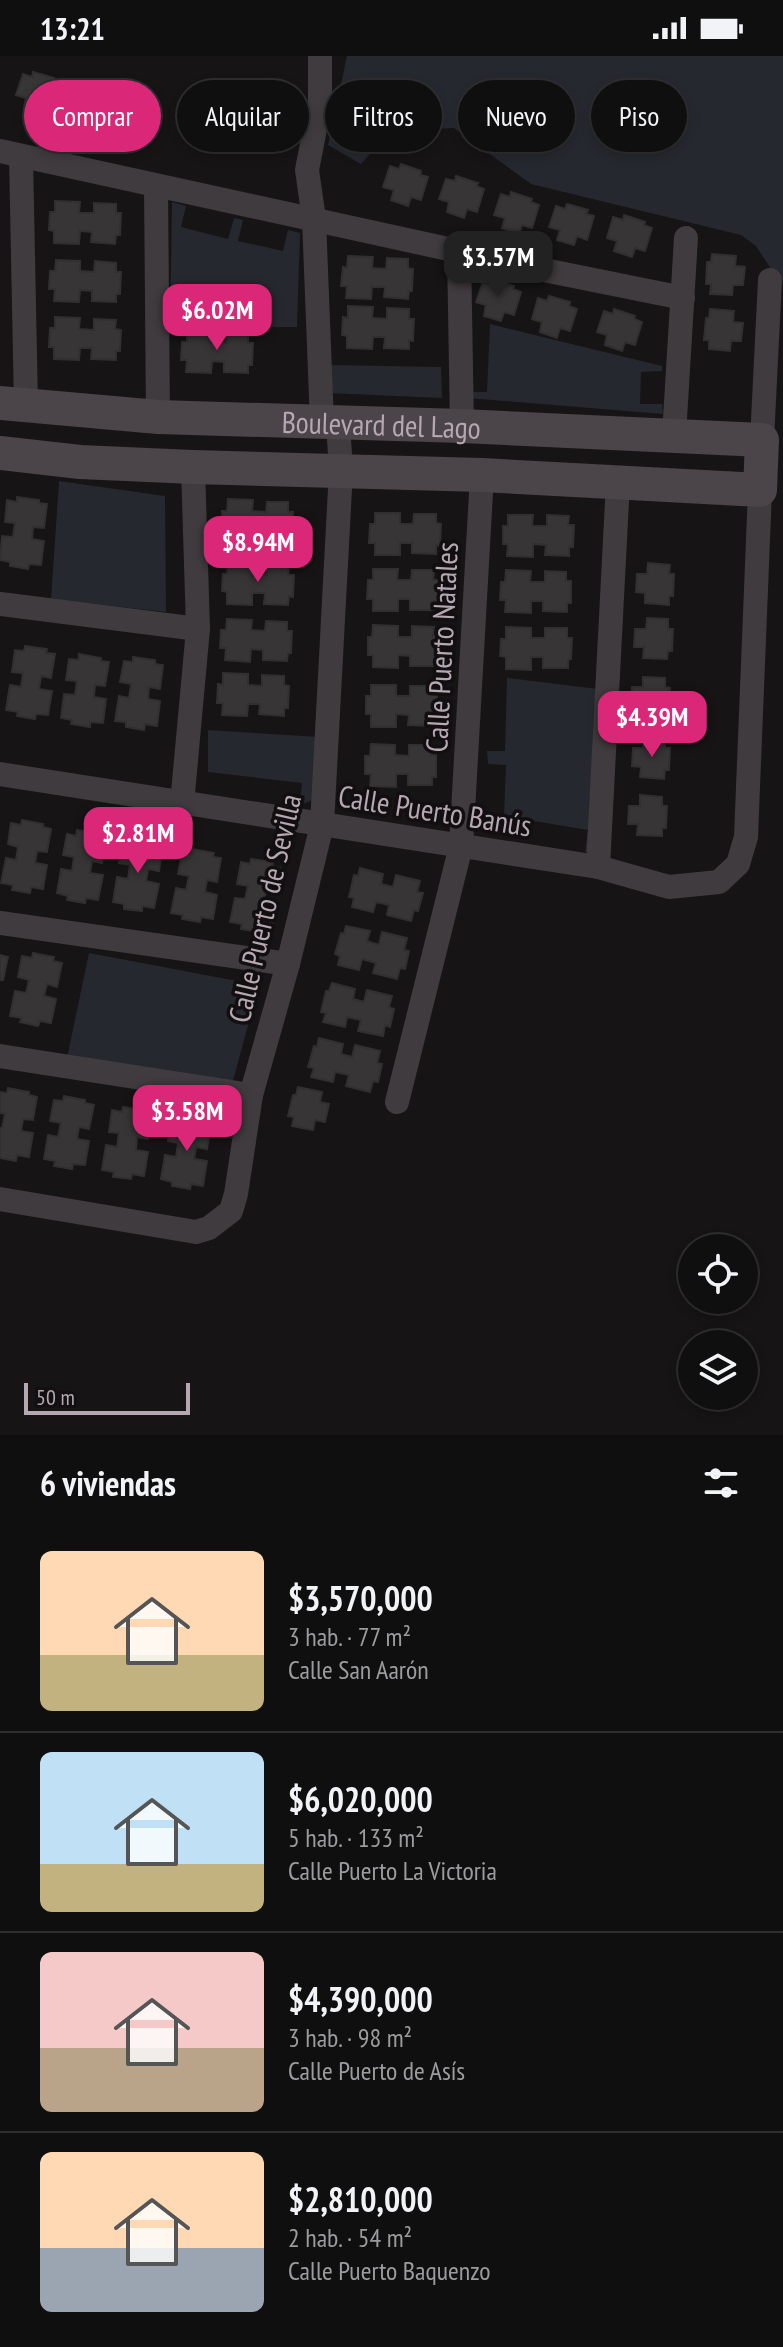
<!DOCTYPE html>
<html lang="es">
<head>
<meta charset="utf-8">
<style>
	body { margin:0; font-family:"PT Sans Narrow",sans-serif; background:#1e1d1e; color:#f1f3f6; height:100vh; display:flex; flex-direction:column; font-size:30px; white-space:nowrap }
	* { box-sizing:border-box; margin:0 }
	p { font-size:26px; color:#9c9c9f }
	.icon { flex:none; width:44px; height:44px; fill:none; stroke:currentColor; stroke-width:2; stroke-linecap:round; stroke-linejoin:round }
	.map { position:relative; height:1379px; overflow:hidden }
	.sheet { display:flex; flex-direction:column; background:#100f10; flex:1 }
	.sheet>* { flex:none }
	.hud { position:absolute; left:24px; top:24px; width:736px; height:72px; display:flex; gap:16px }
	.fabs { position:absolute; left:678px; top:1178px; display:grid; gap:16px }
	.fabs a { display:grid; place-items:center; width:80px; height:80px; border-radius:50%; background:#100f10; box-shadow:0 4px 12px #0003,0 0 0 2px #302f30; font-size:40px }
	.scale { position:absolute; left:24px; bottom:20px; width:166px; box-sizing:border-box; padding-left:8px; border:4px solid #b6a7b2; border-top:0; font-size:22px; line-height:28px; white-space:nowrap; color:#b6a7b2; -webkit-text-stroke:6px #110f10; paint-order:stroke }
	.price { position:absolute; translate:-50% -68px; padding:0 18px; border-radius:16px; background:#db2777; color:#fff; font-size:26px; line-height:52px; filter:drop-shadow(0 2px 4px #0008) }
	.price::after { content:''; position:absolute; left:50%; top:48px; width:24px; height:18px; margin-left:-12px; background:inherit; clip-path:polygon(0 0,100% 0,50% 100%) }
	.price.on { background:#222; color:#fff }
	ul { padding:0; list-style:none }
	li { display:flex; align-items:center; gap:24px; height:200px; padding:0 40px }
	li+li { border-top:2px solid #302f30 }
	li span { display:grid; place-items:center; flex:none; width:224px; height:160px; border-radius:12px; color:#555 }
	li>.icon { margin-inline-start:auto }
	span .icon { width:96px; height:96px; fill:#fffc; stroke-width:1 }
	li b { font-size:34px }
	h2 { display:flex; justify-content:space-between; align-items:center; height:96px; padding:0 40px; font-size:34px }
	.chip { padding:0 28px; border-radius:36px; background:#100f10; box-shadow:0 4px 12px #0003,0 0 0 2px #302f30; font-size:28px; line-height:72px }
	.chip.on { background:#db2777; color:#fff }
	.status { display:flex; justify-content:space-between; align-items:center; height:56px; padding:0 40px; background:#100f10; direction:ltr }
	.status svg { height:22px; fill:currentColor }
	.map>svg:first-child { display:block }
	.green { fill:#25282e }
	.building { fill:#383537; stroke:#322f30; stroke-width:2 }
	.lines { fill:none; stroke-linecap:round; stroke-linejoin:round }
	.street { stroke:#403b3e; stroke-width:24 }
	.secondary { stroke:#4b4449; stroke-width:34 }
	.labels { text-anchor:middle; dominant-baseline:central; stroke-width:7; stroke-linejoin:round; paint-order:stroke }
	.street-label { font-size:30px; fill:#b6a7b2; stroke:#110f10 }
</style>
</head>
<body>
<div class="status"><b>13:21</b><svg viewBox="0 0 49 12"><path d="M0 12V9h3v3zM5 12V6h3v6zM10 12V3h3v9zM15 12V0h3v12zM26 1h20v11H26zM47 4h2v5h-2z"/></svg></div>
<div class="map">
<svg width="783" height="1379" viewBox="0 0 783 1379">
	<rect width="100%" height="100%" fill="#161415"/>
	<g class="green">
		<polygon points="347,0 783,0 783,224 776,221 756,190 741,179 531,128 454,72 434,73 424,89 406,81 386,80 361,108 328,89"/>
		<polygon points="172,146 186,150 181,171 228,183 234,162 243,164 238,185 283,195 288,174 300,177 297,271 170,272"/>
		<polygon points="490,268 662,310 662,315 641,316 640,348 662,348 663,358 468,342 468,336 487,336"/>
		<polygon points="330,309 441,311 442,342 328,337"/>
		<polygon points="59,425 165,440 166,556 51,543"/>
		<polygon points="507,622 598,633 595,797 585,796 588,774 504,760 506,709 488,708 487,695 505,695"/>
		<polygon points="208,674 320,681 315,743 300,749 302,727 208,716"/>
		<polygon points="89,897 259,929 231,1032 67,1002"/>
	</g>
	<g class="building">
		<polygon points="33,16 54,22 53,26 61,29 54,52 44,48 41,57 24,52 26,42 16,39 23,18 32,21"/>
		<polygon points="88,32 109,38 108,42 116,44 109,67 99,64 96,73 79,68 81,58 71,55 78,34 87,36"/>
		<polygon points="401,108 421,115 420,119 428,121 421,144 411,141 408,150 391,144 394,134 383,131 390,110 399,113"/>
		<polygon points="456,120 478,127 476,130 484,133 477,156 467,153 464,162 447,156 449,146 439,143 446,123 455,125"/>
		<polygon points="511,136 532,143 531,146 539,149 532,172 522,169 519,178 502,172 505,162 494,159 501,138 510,141"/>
		<polygon points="55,145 80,146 79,157 94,157 94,147 116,148 116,157 121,157 120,179 116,179 115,188 91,186 92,176 80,175 79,188 54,187 54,175 49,174 50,156 55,156"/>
		<polygon points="567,148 588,154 586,158 594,160 587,184 577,180 574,189 557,184 560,174 549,171 556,150 565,153"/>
		<polygon points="624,159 645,166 644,169 652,172 645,195 635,192 632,201 614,195 617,185 607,182 613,161 623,164"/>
		<polygon points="712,198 736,200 735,210 745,211 743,229 733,229 732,239 710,238 711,228 706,228 707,206 711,206"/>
		<polygon points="348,200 373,201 372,212 386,213 387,202 408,203 408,212 413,213 412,235 409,235 408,243 384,241 385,231 372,231 371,243 346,242 347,230 341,230 343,211 347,212"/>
		<polygon points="56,204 80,205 80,215 94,216 95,205 116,207 116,216 121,216 120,238 116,238 116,246 92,245 92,235 80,234 79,246 54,245 55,233 49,233 50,215 55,215"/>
		<polygon points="493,224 514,230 513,233 521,236 514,259 504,256 501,265 484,260 486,249 476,246 483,226 491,229"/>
		<polygon points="549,240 570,246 569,250 577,253 570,275 560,272 557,282 540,276 542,266 532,263 538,242 547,245"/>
		<polygon points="348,250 373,251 372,262 387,263 387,252 409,253 409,263 414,263 413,285 409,284 409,293 384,292 385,281 373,281 372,293 347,292 347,280 342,279 343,261 348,262"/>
		<polygon points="614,253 635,260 634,263 642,266 635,289 625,286 622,295 605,289 607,279 597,276 604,255 613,258"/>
		<polygon points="710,253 734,255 733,266 743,267 741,285 731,285 730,295 709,293 709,284 704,284 706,262 709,262"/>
		<polygon points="55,261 80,262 79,273 94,274 94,263 116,264 115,273 121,274 120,295 116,295 116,304 91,303 92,292 80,292 79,304 54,303 54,291 49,291 50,272 55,272"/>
		<polygon points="187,274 213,276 212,287 226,287 227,276 248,278 248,287 253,287 252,309 248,309 248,317 224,316 224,306 212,305 211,317 186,316 187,304 181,304 182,286 187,286"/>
		<polygon points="17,441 39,444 39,447 47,448 44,472 33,471 32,483 44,485 41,509 29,508 28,513 10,510 10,506 0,504 2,480 13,481 15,467 5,466 7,444 17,446"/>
		<polygon points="228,443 253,444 252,455 266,456 267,446 288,446 288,456 293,456 292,478 288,478 288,486 264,485 264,475 252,474 251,487 226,485 227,473 222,473 222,455 227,455"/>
		<polygon points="375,457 400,457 400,468 413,468 414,458 436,458 436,467 441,468 440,490 436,489 436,498 412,497 412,487 400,487 400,499 375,499 375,487 369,487 370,468 375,468"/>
		<polygon points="508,459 533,459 532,470 547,470 547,459 569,460 568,469 574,469 573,491 569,491 569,500 545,499 546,489 533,488 533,501 507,500 508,488 503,488 503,470 508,470"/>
		<polygon points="228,506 253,507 253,518 267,519 267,508 289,509 288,519 294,519 293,541 289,540 288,549 264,548 265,537 252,537 252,549 227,548 227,536 222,535 223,518 227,518"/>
		<polygon points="648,507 670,509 669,518 674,518 673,540 669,540 669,549 645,547 645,537 636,536 637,518 647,518"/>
		<polygon points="373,513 398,513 397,524 411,524 412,514 434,514 433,524 439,524 438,546 434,545 434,554 410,554 410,543 398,543 398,555 373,555 373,543 367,543 368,524 373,524"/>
		<polygon points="506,514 531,515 530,526 545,526 545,515 566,516 566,525 571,525 571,547 567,547 567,556 543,555 543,545 531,545 531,557 505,556 506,544 500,544 501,526 505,526"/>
		<polygon points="647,562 668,563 668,573 673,573 672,595 668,595 667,603 643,602 644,591 634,591 635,573 646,573"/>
		<polygon points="227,563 252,564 251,574 265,575 266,565 287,566 287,575 292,575 291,597 288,597 287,605 263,604 263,594 251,593 250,606 225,604 226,592 220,592 221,574 226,574"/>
		<polygon points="373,569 398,570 398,581 412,581 412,570 434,571 433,580 439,580 438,602 435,602 434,610 410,610 410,600 398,599 398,612 373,611 373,599 368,599 368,581 372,581"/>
		<polygon points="506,571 531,572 531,582 545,582 545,572 567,572 567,582 572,582 571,603 568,604 568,612 543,612 543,601 531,601 531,614 506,613 506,601 500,600 501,583 506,583"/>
		<polygon points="25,590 47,593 46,597 55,598 51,622 41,620 39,633 52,635 48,659 36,658 35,663 17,660 18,656 6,654 10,629 21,631 23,617 12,616 15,594 24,595"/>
		<polygon points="79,598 101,602 101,605 109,606 105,630 95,629 94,641 106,643 103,667 90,666 90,671 71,668 72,664 61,662 64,638 75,639 77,625 66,624 69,603 79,604"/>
		<polygon points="133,601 155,604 155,608 163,609 160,633 149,631 148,643 160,645 157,670 145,668 144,674 126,671 126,666 115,665 119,640 129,642 131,628 120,626 124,605 133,606"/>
		<polygon points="223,617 248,618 248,629 262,630 262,619 284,620 284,629 289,630 288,652 284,652 284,660 259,658 260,648 248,648 247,660 222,659 223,647 217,647 218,628 223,629"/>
		<polygon points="643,621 665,622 665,631 670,632 668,654 665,653 664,662 640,660 640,650 631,649 632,631 643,631"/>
		<polygon points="371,629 396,629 396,640 410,640 410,630 432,630 432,639 437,639 437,661 433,661 432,670 408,669 409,659 396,658 396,671 371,671 371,658 366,658 366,640 371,640"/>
		<polygon points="644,682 665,683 665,692 670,692 669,714 665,714 664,723 640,721 641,711 632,710 633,692 643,692"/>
		<polygon points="371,688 395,689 395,699 409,700 409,689 431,689 431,699 436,699 436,721 432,721 432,729 408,729 408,718 396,718 396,731 370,730 371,718 365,718 365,700 370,700"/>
		<polygon points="640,739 662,741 662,750 667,750 666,772 662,772 662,780 637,779 638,768 628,768 629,750 640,750"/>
		<polygon points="22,764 43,768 43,771 51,773 47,796 37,795 35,807 47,809 43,833 31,831 30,837 12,834 13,829 1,827 6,802 16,804 18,791 8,788 11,767 21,769"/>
		<polygon points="77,774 99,778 98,782 107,783 102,807 92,805 90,817 103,819 98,844 86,842 85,847 67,844 68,840 57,837 61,813 72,815 74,801 63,799 67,778 76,780"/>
		<polygon points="133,783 155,786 154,790 163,791 159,815 148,813 146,825 159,828 154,852 142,850 142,855 124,853 124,848 113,846 117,821 128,823 130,809 119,807 123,786 132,788"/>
		<polygon points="192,793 214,797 213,801 221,802 217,826 207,824 205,836 217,839 213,863 201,861 200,866 182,863 183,859 171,857 176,832 186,834 189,820 178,818 182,797 191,798"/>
		<polygon points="251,803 273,806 272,810 280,812 276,836 266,834 264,846 276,848 272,873 260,871 259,876 241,873 242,868 230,866 235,842 245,843 248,830 237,828 241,806 250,808"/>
		<polygon points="360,812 383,818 381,828 393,831 396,819 420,825 417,836 423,837 418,855 414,854 411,865 387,859 389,849 376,846 373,856 352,851 354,842 349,841 354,819 358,820"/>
		<polygon points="346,870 370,875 367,885 379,889 382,876 407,882 404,894 409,895 405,913 400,912 397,923 373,917 376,907 362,903 359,914 338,909 340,900 335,898 341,877 344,878"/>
		<polygon points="33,897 54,901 53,905 62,907 57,931 47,928 44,940 56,943 51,967 40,965 38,970 20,966 22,962 10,960 15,935 26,937 29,924 18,921 22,900 32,902"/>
		<polygon points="0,899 8,901 3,924 0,924"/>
		<polygon points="332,927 355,933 353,943 364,946 367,934 392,940 389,951 394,953 390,971 385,969 383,980 358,975 361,964 347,961 345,971 323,966 326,957 321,956 326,935 329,935"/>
		<polygon points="319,982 343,988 341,998 352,1001 355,989 380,995 377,1007 382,1008 378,1026 373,1025 370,1036 346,1030 349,1019 335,1016 333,1026 311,1021 314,1012 308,1011 314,990 317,991"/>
		<polygon points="298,1031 322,1036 320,1046 329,1048 325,1066 315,1064 313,1074 292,1070 294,1061 288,1060 293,1039 296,1039"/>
		<polygon points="8,1032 29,1036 29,1039 37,1041 33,1064 23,1063 21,1075 33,1077 29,1101 17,1099 16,1105 0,1102 0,1072 2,1072 5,1058 0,1057 0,1036 7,1037"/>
		<polygon points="64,1040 85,1044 85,1047 94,1049 89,1073 79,1071 77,1083 89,1085 85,1109 73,1108 72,1113 54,1110 55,1105 44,1103 48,1079 58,1081 61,1067 50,1065 54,1044 63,1045"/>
		<polygon points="123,1051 144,1054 144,1058 152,1059 148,1083 137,1081 136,1094 148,1096 144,1120 132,1118 131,1123 113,1121 114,1116 102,1114 106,1089 117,1091 119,1077 109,1076 112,1054 122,1056"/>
		<polygon points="181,1060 203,1064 202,1068 211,1069 207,1093 196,1091 194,1103 207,1105 203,1130 191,1128 190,1133 172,1130 172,1126 161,1123 165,1099 176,1101 178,1087 168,1085 171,1064 181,1065"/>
	</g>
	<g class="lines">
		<g class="street">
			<polyline points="320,0 320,47 307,114 314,163 322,367"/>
			<polyline points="0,95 549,215 683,242"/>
			<polyline points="21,100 26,350"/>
			<polyline points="156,130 158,361"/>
			<polyline points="459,195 462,370"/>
			<polyline points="674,379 686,182"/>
			<polyline points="762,384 770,224"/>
			<polyline points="0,548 198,573"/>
			<polyline points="0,718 598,811 669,831 719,826 738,808 746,781 760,434"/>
			<polyline points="182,748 198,573 193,411"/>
			<polyline points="598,811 618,426"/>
			<polyline points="0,867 288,908"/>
			<polyline points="0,1000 251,1039"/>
			<polyline points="397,1046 461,790 482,419"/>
			<polyline points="0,1143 196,1176 209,1172 231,1155 236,1138 251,1039 288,908 322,769 341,414 338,368"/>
		</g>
		<path class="secondary" id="s1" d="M0 347 158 361 462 370 762 384 760 434 482 419 193 411 80 406 0 397"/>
	</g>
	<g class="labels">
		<g class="street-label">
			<text stroke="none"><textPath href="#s1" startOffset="382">Boulevard del Lago</textPath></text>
			<text transform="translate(441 591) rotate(-87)">Calle Puerto Natales</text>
			<text transform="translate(435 754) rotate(9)">Calle Puerto Banús</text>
			<text transform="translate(264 852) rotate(-77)">Calle Puerto de Sevilla</text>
		</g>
	</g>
</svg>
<div class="fabs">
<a><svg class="icon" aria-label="locate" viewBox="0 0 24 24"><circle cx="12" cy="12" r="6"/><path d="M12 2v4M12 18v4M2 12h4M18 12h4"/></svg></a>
<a><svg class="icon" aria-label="layers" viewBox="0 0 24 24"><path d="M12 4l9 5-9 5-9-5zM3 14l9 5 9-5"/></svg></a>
</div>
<div class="scale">50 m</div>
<b class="price on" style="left:498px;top:243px">$3.57M</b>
<b class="price" style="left:217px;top:296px">$6.02M</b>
<b class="price" style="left:258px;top:528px">$8.94M</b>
<b class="price" style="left:652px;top:703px">$4.39M</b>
<b class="price" style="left:138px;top:819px">$2.81M</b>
<b class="price" style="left:187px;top:1097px">$3.58M</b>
<div class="hud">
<a class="chip on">Comprar</a>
<a class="chip">Alquilar</a>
<a class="chip">Filtros</a>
<a class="chip">Nuevo</a>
<a class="chip">Piso</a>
</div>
</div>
<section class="sheet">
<h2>6 viviendas<svg class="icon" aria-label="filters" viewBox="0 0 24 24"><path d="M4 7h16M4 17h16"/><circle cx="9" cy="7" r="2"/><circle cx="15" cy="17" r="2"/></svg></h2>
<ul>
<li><span style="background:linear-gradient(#ffd9b3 65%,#c2b280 0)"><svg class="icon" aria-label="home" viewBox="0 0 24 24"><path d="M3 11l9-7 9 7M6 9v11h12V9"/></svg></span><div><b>$3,570,000</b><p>3 hab. · 77 m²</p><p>Calle San Aarón</p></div></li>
<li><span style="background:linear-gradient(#bfe0f5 70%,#c2b280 0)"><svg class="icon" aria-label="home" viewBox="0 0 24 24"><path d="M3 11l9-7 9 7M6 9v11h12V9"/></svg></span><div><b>$6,020,000</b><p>5 hab. · 133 m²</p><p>Calle Puerto La Victoria</p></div></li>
<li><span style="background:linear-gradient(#f6c9c9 60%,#b9a48a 0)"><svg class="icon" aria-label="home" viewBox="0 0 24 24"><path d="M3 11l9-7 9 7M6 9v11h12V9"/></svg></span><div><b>$4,390,000</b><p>3 hab. · 98 m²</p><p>Calle Puerto de Asís</p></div></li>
<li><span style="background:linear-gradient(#ffd9b3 60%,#9aa5b1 0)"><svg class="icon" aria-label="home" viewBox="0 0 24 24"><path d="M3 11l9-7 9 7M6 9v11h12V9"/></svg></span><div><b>$2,810,000</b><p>2 hab. · 54 m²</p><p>Calle Puerto Baquenzo</p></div></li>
</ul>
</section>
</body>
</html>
